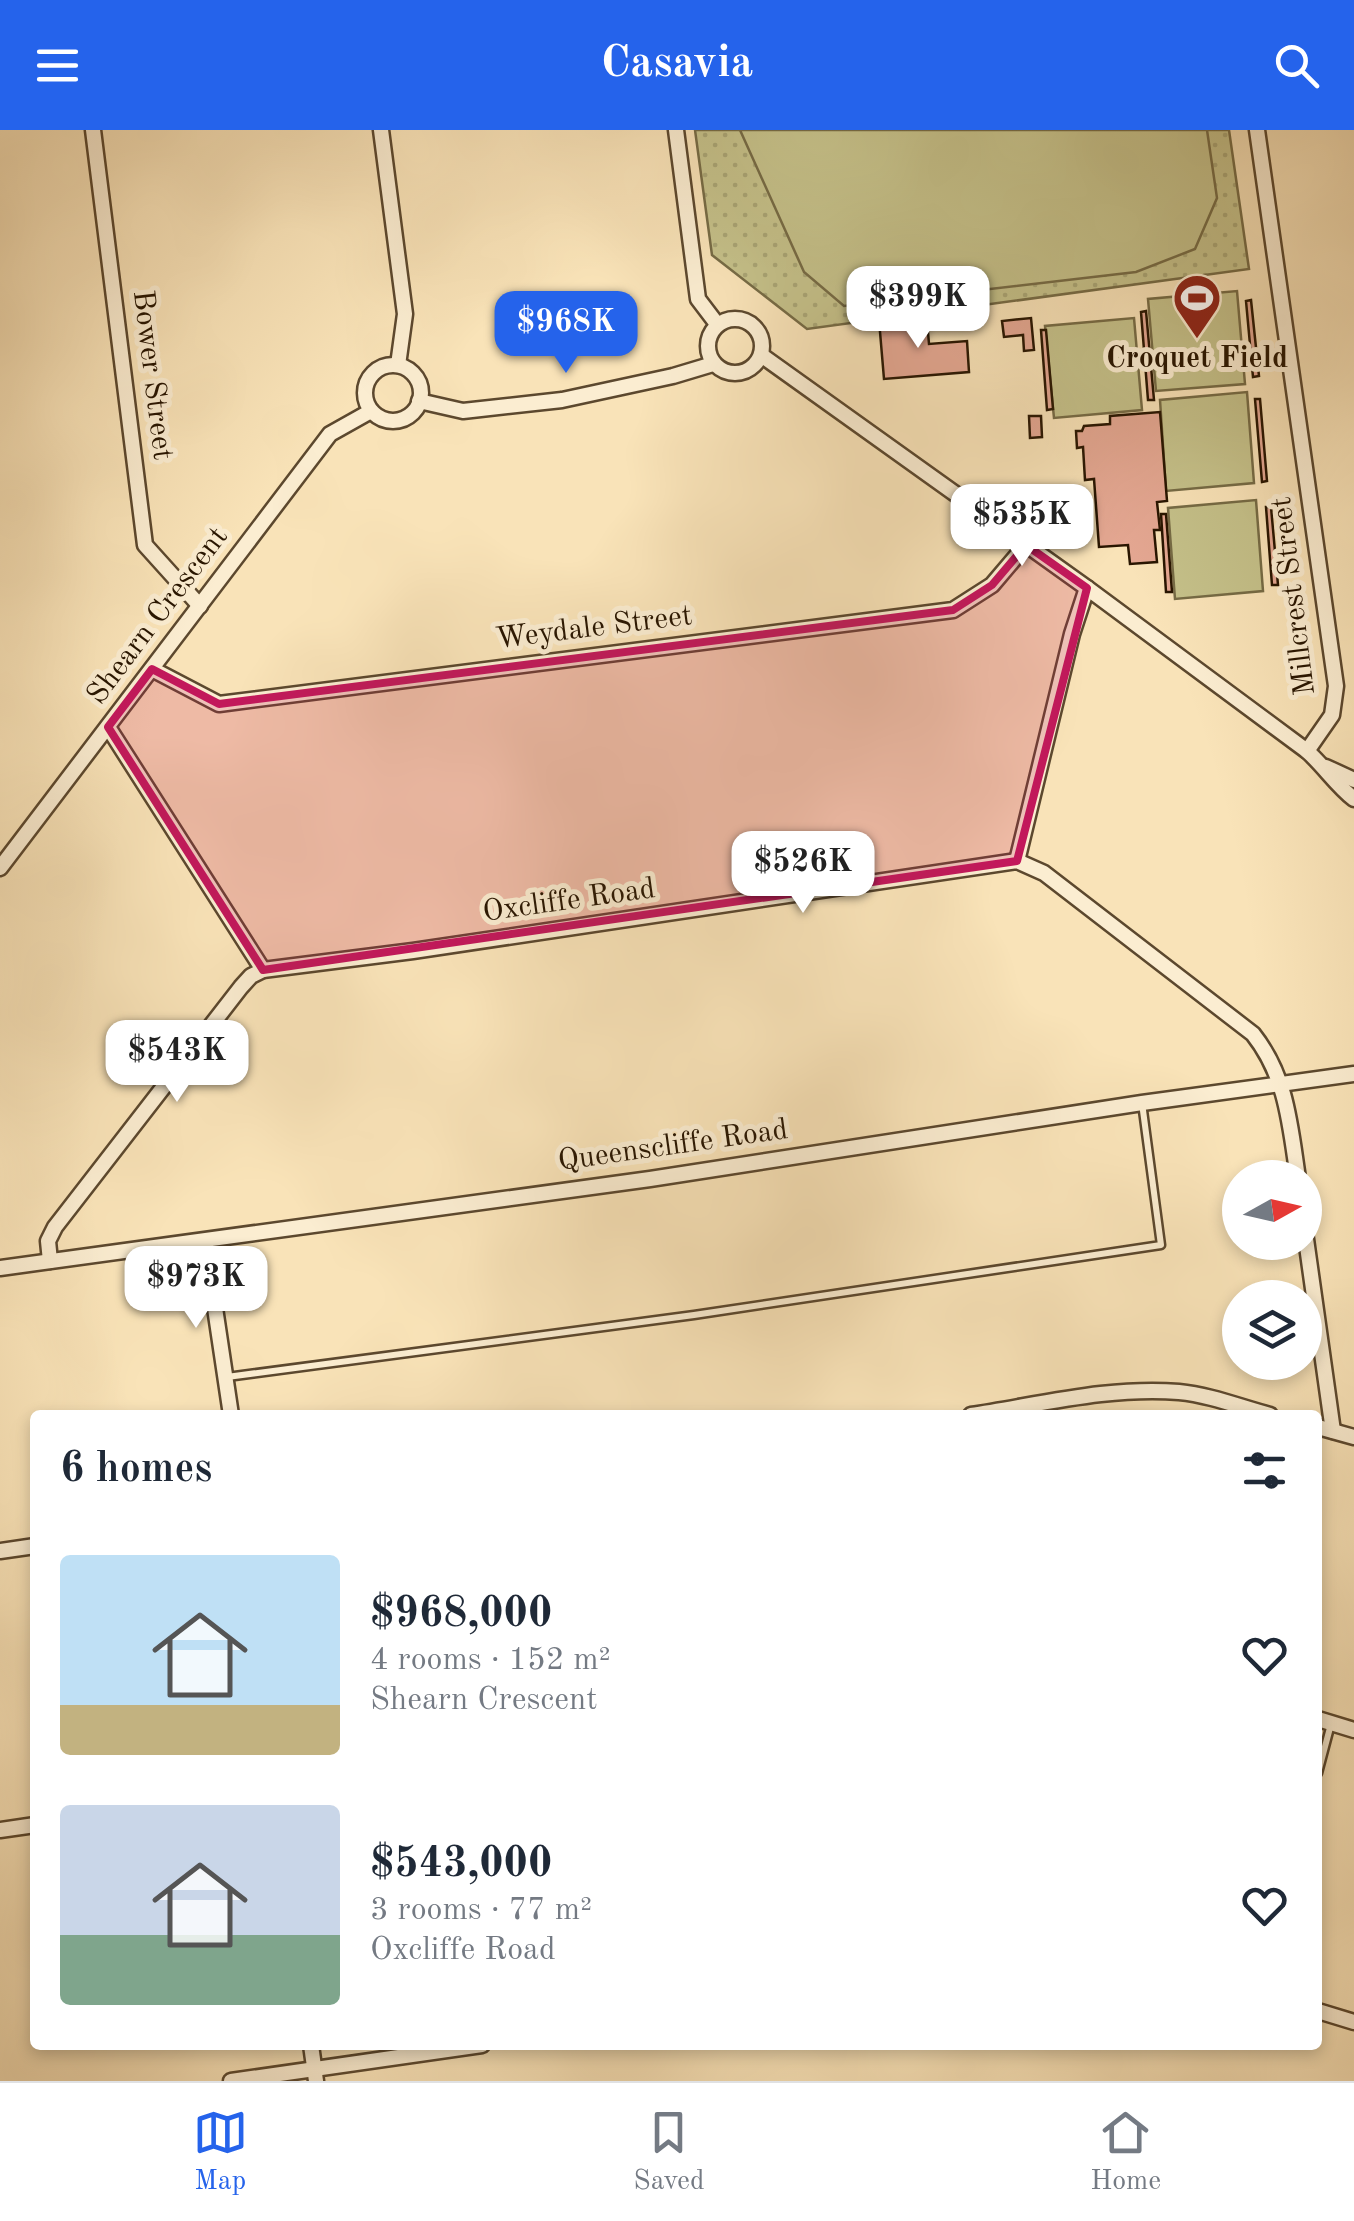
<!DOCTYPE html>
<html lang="en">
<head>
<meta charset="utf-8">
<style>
	body { margin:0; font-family:"Old Standard TT",serif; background:#f2f2f3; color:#1f2937; height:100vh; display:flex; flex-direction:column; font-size:38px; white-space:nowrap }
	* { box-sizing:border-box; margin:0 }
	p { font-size:32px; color:#747a83 }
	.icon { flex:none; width:55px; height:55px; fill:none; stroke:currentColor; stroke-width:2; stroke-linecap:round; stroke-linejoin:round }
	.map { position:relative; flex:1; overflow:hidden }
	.side { position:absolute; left:30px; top:1280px; width:1292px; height:640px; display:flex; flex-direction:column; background:#fff; border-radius:10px; box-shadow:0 5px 15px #0003 }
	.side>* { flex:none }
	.needle { width:65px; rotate:82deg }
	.fabs { position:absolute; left:1222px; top:1030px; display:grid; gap:20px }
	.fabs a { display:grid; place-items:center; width:100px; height:100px; border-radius:50%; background:#fff; box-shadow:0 5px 15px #0003; font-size:50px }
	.price { position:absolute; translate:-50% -85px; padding:0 22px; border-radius:20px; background:#fff; color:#222; font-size:32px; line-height:65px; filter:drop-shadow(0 2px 5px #0008) }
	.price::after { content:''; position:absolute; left:50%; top:60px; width:30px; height:22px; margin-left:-15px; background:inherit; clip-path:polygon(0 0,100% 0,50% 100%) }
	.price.current { background:#2563eb; color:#fff }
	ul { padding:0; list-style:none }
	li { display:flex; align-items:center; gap:30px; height:250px; padding:0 30px }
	li span { display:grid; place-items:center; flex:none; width:280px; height:200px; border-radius:10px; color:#555 }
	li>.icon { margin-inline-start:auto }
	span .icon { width:120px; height:120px; fill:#fffc; stroke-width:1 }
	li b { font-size:42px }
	h2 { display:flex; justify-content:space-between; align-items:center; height:120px; padding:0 30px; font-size:42px }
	header { display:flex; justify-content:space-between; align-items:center; height:130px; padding:0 30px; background:#2563eb; color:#fff; font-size:45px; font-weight:700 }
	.dock { display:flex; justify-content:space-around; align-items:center; height:140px; border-top:2px solid #e0e1e3; background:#fff; font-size:28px; color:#747a83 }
	.dock a { display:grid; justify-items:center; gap:5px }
	.dock .current { color:#2563eb }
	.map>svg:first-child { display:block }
	.green { fill:url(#green-dots); stroke:#766b45; stroke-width:2.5 }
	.pitch { fill:#c5c18a; stroke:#766b45; stroke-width:2.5 }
	.building { fill:#e4a792; stroke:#281500; stroke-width:2.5 }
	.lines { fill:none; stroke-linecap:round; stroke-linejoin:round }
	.lane-casing { stroke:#5c482e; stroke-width:11 }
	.street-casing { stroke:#5c482e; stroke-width:19 }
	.lane { stroke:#fbedd1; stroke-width:6 }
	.street { stroke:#fbedd1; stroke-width:14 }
	.marked { fill:#c2185b; fill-opacity:0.2; stroke:#c2185b; stroke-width:8; stroke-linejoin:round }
	.labels { text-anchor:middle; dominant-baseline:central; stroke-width:10; stroke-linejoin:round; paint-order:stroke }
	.poi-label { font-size:30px; font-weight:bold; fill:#281500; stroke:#fbedd1 }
	.street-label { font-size:30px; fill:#281500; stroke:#fbedd1 }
</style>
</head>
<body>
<header><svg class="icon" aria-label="menu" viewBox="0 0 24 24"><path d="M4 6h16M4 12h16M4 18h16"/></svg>Casavia<svg class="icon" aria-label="search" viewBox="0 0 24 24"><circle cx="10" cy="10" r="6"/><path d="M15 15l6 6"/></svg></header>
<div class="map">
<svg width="1354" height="1951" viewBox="0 0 1354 1951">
	<defs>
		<pattern id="green-dots" width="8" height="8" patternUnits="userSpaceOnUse" patternTransform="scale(2.5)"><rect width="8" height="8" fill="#c5c18a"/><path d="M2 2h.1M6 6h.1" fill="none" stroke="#a9a575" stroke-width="1.8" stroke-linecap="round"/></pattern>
	</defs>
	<rect width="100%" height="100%" fill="#f9e3b8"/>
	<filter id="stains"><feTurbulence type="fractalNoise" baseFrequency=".002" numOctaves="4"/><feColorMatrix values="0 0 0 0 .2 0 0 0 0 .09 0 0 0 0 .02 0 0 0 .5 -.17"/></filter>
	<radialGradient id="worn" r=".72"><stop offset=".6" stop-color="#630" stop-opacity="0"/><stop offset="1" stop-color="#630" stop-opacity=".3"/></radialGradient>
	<polygon class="green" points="695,0 1229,0 1249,139 807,199 712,125"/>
	<g class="pitch">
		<polygon points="740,0 1207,0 1217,68 1195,119 1136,142 844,176 804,142"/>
		<polygon points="1237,161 1245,254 1156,261 1148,169"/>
		<polygon points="1134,188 1142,280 1054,288 1045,196"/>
		<polygon points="1247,262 1254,353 1166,361 1160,270"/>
		<polygon points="1256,370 1263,461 1175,469 1168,378"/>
	</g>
	<g class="building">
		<polygon points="1251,170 1259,246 1253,247 1246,171"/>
		<polygon points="1146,181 1154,270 1148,270 1141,182"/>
		<polygon points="905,188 906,192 927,190 929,214 967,211 969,242 884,249 879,190"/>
		<polygon points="1031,188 1034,220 1024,221 1023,205 1004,207 1002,191"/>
		<polygon points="1041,200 1046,200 1053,279 1047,280"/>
		<polygon points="1255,269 1260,269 1267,351 1262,352"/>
		<polygon points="1160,282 1167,371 1157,372 1160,400 1154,400 1157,432 1130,434 1128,415 1099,417 1094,349 1085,350 1083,317 1077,318 1076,301 1082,301 1084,296 1110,294 1110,286"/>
		<polygon points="1029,286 1041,286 1042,307 1030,308"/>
		<polygon points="1266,377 1271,377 1278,455 1272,455"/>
		<polygon points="1161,384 1166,384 1172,462 1166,462"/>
	</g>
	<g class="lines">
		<g class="lane-casing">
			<g id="lane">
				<polyline points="227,1247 694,1185 1161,1115 1142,973"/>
				<polyline points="1318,1643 1331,1594"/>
			</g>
		</g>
		<g class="street-casing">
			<g id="street">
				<polyline points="93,0 145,415 200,476"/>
				<polyline points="381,0 405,184 398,235"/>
				<polyline points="676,0 698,169 717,194"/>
				<polyline points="1257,0 1336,556 1332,585 1307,621"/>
				<circle cx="735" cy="216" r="27"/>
				<path d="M761 225 1087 458 1307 621C1324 636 1336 655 1354 669"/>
				<circle cx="393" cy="263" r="28"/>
				<polyline points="419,271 463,281 562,270 673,246 713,234"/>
				<polyline points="152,539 219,574 953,480 992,455 1026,415"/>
				<polyline points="108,597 263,840"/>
				<polyline points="1326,637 1354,650"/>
				<polyline points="1017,731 1072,504 1087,458"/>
				<polyline points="0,738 330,304 371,281"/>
				<polyline points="1305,1102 1333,1301"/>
				<polyline points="205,1111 231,1285"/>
				<path d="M50 1131 48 1111 55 1097 241 857 251 846 263 840 413 821 1017 731 1044 743 1253 904C1287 947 1290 995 1298 1048"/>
				<polyline points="0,1138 650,1049 1142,973 1354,944"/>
				<path d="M971 1285C1038 1275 1111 1256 1179 1262 1210 1265 1240 1277 1270 1285"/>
				<polyline points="1318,1297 1354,1307"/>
				<polyline points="0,1421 35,1416"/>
				<polyline points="1318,1589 1354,1600"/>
				<polyline points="0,1700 35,1695"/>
				<polyline points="1318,1881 1354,1892"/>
				<polyline points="311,1915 316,1951"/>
				<polyline points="231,1951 482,1915"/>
			</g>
		</g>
		<use href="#lane" class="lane"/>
		<use href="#street" class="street"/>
	</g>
	<path class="marked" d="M1026 415 1087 458 1017 731 263 840 108 597 152 539 219 574 953 480 992 455Z"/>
	<defs>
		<g id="stadium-pin" transform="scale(2.5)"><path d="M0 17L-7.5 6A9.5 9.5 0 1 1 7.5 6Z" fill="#8f2418" stroke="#fbedd1"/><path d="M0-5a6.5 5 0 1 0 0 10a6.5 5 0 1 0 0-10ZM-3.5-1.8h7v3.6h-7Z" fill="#fff"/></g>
	</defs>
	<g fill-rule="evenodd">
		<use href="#stadium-pin" x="1197" y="168"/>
	</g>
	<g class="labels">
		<g class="poi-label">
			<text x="1197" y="229">Croquet Field</text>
		</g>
		<g class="street-label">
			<text transform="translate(152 245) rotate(83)">Bower Street</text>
			<text transform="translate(1294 466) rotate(-97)">Millcrest Street</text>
			<text transform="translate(158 486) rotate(-53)">Shearn Crescent</text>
			<text transform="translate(594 498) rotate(-7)">Weydale Street</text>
			<text transform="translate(569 771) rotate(-8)">Oxcliffe Road</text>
			<text transform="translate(673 1016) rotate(-8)">Queenscliffe Road</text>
		</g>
	</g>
	<rect width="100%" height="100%" filter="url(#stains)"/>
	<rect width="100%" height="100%" fill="url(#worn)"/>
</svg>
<div class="fabs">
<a><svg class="needle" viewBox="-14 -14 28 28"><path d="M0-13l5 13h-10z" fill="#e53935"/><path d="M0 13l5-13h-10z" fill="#747a83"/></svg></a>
<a><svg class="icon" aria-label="layers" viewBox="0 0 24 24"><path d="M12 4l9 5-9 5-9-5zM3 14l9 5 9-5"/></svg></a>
</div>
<b class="price" style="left:918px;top:221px">$399K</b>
<b class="price current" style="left:566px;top:246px">$968K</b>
<b class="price" style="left:1022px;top:439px">$535K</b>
<b class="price" style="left:803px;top:786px">$526K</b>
<b class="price" style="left:177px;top:975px">$543K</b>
<b class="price" style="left:196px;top:1201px">$973K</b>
<section class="side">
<h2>6 homes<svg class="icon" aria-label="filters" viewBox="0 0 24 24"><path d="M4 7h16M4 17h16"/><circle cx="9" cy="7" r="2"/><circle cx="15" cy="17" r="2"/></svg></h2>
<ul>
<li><span style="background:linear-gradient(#bfe0f5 75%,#c2b280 0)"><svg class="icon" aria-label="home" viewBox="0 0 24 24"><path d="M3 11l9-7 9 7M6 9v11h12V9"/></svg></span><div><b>$968,000</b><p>4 rooms · 152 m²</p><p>Shearn Crescent</p></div><svg class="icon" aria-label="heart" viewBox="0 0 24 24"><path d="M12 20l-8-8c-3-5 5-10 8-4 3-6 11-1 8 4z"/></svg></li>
<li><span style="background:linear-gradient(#c9d6e8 65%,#7fa58c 0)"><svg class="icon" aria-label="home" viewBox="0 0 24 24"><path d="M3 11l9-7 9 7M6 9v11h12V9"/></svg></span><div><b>$543,000</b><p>3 rooms · 77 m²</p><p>Oxcliffe Road</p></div><svg class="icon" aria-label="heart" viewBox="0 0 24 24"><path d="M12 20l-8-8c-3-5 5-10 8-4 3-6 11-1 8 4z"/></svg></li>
</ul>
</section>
</div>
<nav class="dock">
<a class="current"><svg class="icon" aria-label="map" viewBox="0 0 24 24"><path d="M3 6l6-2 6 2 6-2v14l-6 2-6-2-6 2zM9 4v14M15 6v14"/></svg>Map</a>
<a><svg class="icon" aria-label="saved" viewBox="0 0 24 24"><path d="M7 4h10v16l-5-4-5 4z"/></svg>Saved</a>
<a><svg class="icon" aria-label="home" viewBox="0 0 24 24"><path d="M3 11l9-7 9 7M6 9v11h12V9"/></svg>Home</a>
</nav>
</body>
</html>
